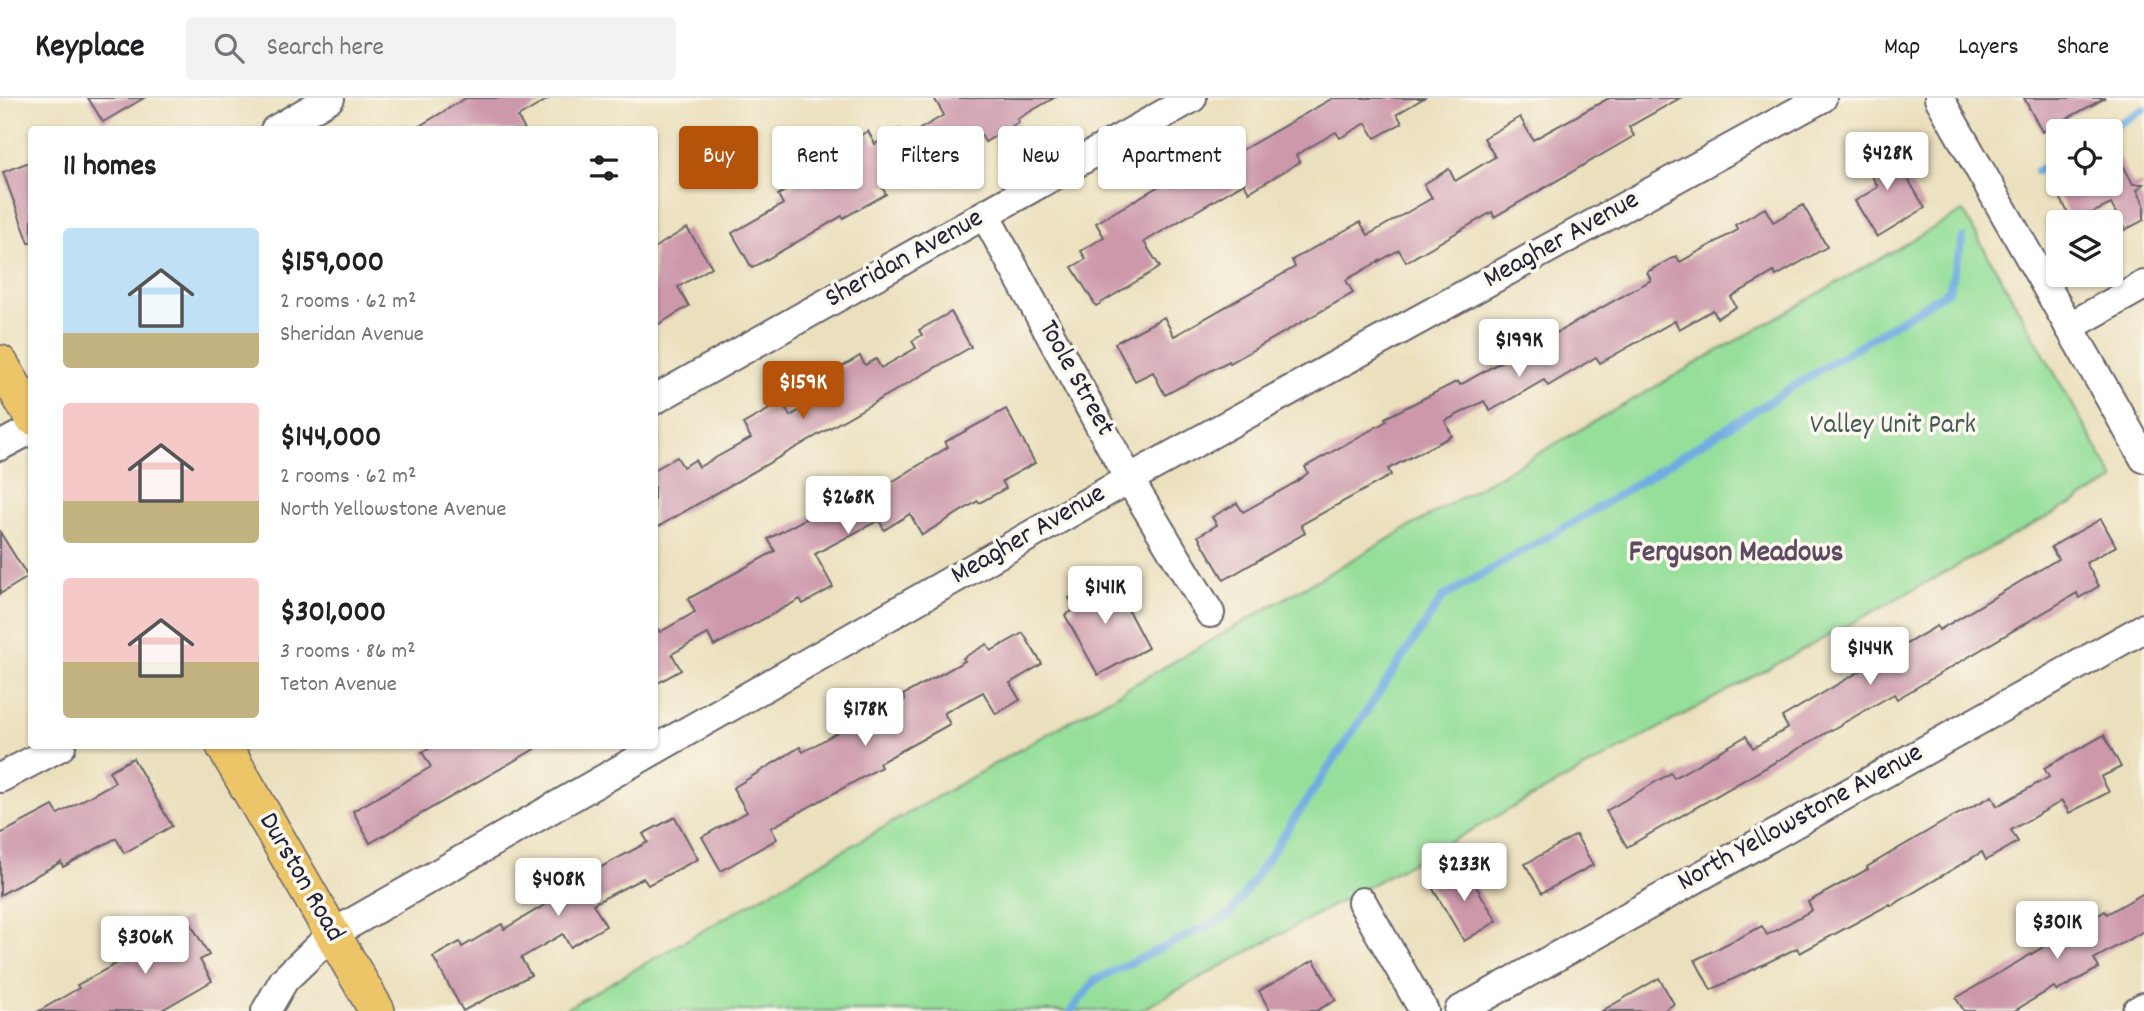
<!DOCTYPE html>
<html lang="en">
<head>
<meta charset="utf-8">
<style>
	body { margin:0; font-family:Dekko,sans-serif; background:#f2f2f2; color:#202124; height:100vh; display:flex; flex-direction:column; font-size:26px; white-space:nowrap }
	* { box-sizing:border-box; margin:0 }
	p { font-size:23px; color:#757577 }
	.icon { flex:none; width:38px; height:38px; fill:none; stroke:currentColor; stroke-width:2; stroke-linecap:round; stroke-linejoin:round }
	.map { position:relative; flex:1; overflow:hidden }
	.details { position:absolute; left:28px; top:28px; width:630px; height:623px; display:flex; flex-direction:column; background:#fff; border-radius:7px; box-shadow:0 2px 5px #0004 }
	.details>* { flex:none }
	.banner { position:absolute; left:679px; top:28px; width:665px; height:63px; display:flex; gap:14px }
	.controls { position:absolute; left:2046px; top:21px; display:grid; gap:14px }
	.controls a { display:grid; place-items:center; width:77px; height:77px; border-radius:7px; background:#fff; box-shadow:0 2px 5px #0004; font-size:35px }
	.price { position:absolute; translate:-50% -60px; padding:0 16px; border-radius:7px; background:#fff; color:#222; font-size:23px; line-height:46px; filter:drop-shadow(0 2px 4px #0008) }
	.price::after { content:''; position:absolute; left:50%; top:42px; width:21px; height:16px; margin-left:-10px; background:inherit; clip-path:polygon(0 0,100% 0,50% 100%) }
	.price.on { background:#b45309; color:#fff }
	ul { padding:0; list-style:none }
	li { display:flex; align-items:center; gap:21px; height:175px; padding:0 35px }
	li span { display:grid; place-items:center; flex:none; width:196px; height:140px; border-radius:7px; color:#555 }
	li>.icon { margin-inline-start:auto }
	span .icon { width:84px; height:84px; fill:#fffc; stroke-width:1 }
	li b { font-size:30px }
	h2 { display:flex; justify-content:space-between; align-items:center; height:84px; padding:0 35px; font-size:30px }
	.chip { padding:0 24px; border-radius:7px; background:#fff; box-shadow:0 2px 5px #0004; font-size:24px; line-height:63px }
	.chip.on { background:#b45309; color:#fff }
	header { display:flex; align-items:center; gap:42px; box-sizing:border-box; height:98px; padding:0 35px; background:#fff; border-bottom:2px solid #e0e0e0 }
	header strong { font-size:33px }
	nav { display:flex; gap:38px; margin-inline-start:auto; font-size:24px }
	.search { width:490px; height:63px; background:#f2f2f2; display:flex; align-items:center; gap:18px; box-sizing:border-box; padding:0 24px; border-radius:7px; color:#757577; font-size:26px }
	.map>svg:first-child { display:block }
	.green { fill:#96df9a; stroke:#5c806a; stroke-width:2 }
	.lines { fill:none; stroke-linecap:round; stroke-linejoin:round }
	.stream { stroke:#71ace2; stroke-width:8 }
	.building { fill:#cc98aa }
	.minor-casing { stroke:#686469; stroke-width:32 }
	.major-casing { stroke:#686469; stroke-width:38 }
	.minor { stroke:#fff; stroke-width:28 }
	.major { stroke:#edc569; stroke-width:35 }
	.labels { text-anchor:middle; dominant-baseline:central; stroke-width:7; stroke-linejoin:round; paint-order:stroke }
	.street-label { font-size:28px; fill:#22223b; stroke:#fbf7ec }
	.park-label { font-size:28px; fill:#455b58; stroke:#fbf7ec }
	.neighbourhood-label { font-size:30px; font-weight:bold; fill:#5e4b62; stroke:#fbf7ec }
</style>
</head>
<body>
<header>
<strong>Keyplace</strong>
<div class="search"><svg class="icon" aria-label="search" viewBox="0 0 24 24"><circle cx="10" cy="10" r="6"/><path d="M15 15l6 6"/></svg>Search here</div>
<nav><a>Map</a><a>Layers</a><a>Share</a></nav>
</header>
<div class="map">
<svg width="2144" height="913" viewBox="0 0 2144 913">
	<rect width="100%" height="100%" fill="#fbf7ec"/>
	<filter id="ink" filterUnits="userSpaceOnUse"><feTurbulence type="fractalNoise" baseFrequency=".0143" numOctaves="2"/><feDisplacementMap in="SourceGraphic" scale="14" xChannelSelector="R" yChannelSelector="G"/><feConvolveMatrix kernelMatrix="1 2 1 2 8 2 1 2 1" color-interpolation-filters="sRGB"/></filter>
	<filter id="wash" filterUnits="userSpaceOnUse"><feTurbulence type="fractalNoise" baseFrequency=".00686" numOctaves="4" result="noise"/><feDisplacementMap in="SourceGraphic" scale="28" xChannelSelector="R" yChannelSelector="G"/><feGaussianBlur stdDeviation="1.57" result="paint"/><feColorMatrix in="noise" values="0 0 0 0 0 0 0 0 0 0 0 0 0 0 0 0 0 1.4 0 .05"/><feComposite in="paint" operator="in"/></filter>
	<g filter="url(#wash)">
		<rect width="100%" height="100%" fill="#ebe0be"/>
		<polygon class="green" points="1963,113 2115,382 1139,913 562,913"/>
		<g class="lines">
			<g class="stream">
				<polyline points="2106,33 2144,11"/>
				<polyline points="2037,73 2058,61"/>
				<polyline points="1071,913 1095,882 1230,817 1443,499 1591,414 1949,192 1963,140"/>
			</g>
		</g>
		<g id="blocks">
			<g class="building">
				<polygon points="88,0 144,0 103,24"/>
				<polygon points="466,0 550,0 518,19 525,32 413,32"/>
				<polygon points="934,0 1054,0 1017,21 1019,24 985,44 981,37 963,48 959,40 934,55 920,31 944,17"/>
				<polygon points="1333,0 1424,0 1397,16 1402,25 1375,40 1366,25 1340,40 1336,34 1296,57 1300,64 1249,94 1244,85 1144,144 1160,169 1096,208 1072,169 1086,161 1081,153 1104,139 1096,125 1188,71 1193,80"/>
				<polygon points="1609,0 1680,0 1629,29 1634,38 1494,119 1492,114 1406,164 1399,152 1346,182 1353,195 1230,265 1229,263 1165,297 1153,274 1135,283 1115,245 1164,219 1174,238 1295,169 1292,162 1360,124 1368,137 1432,100 1424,86 1449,71 1455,83 1495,59 1484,40 1520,19 1533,42"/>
				<polygon points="2024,0 2105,0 2042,34"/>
				<polygon points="900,31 914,57 890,70 896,81 882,89 886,96 843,120 842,118 752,170 732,135 783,106 778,97 818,74 812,64 868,33 875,46"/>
				<polygon points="1885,42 1925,110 1877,139 1855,103 1878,89 1860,58"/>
				<polygon points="2110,43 2133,86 2144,86 2137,92 2144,106 2144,122 2125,132 2111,106 2073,124 2053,86 2110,86"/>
				<polygon points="32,63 32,145 29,145 3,74"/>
				<polygon points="1803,107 1827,149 1776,178 1774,174 1731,199 1736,209 1717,220 1713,212 1679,231 1675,223 1600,265 1596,259 1548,288 1544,282 1490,313 1484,303 1445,323 1452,338 1388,371 1391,377 1301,427 1305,435 1224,482 1198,438 1217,427 1212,419 1237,405 1243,414 1296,384 1308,375 1305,369 1387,323 1385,320 1458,283 1460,287 1548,237 1549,239 1651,182 1647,174 1676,158 1680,164 1738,132 1735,127 1765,110 1773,124"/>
				<polygon points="687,130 712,169 678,189 689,208 654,229 654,150"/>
				<polygon points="951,214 971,249 654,431 654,372 677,359 683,369 695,362 699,369 751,340 743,326 782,304 790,318 838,289 830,276 860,258 865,267 876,261 881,270 916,250 912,243 922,237 919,232"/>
				<polygon points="1006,311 1035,365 1002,383 1006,390 979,405 978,403 922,437 910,416 884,432 879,422 815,456 833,489 803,506 800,501 714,548 708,536 672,556 681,572 654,587 654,526 660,534 695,514 688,501 775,453 768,441 836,404 842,415 948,349 945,344"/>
				<polygon points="2101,421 2116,448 2086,465 2099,488 2079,500 2077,495 1897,601 1894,596 1627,749 1606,713 1671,675 1674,680 1746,638 1753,650 1788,630 1782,619 1937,528 1939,532 2058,461 2051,449"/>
				<polygon points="0,434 28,479 0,496"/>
				<polygon points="1110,478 1148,550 1098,577 1065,517 1075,511 1069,500"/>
				<polygon points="1023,535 1042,566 1010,585 1020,602 996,616 983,594 944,615 950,626 879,665 881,669 771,730 777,741 721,773 702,739 747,714 733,690 800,649 803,654 856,624 858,628 905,602 903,597 965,563 963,560 987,546 991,553"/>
				<polygon points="2104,637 2121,669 2101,679 2109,694 2069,715 2062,703 2011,732 2018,744 1986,762 1982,754 1891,808 1890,806 1800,855 1797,850 1711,892 1695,862 1762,828 1767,837 1812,812 1808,804 1868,771 1867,769 1945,723 1992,698 1997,708 2049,679 2044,670"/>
				<polygon points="434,648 540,648 370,745 353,713 431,669 422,654"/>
				<polygon points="133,660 172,728 124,755 116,740 63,769 61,764 0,797 0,736 53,708 58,716 115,684 109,673"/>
				<polygon points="675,719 698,761 648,787 643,780 593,806 606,828 570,849 563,836 521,860 531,877 463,913 433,859 460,844 462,849 502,826 504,831 548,805 543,795 576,776 579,781 648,744 643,736"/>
				<polygon points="1576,737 1593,767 1542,795 1525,766"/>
				<polygon points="1463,767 1497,823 1464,843 1430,786"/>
				<polygon points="2144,795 2144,833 2094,861 2099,870 2057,893 2054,889 2014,913 1964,913 1956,900 2105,813 2107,816"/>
				<polygon points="187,819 209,857 200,862 212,883 160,913 39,913 79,890 77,887 143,851 140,846"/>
				<polygon points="1314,862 1336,902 1316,913 1270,913 1259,893"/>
				<polygon points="1659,880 1674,906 1663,913 1602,913"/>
			</g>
		</g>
	</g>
	<g filter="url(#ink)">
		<use href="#blocks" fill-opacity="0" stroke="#686469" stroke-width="2"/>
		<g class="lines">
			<g class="minor-casing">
				<g id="minor">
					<polyline points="1939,0 2144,360"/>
					<polyline points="275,32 330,0"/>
					<polyline points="985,117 1129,381 1210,515"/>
					<polyline points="2069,229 2144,187"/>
					<polyline points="654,302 1192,0"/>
					<polyline points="0,348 32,331"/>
					<polyline points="0,680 61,648"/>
					<polyline points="1362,804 1424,913"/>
					<polyline points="266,913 284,882 332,836 1129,381 1822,0"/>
					<polyline points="1459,913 2144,530"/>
					<polyline points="2137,913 2144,909"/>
				</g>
			</g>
			<g class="major-casing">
				<g id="major">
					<polyline points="0,265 32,319"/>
					<polyline points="224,648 377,913"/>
				</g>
			</g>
			<use href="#minor" class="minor"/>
			<use href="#major" class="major"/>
		</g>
	</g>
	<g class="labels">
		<g class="street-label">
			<text transform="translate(1562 143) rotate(-29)">Meagher Avenue</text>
			<text transform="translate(905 162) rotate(-29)">Sheridan Avenue</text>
			<text transform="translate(1075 281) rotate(61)">Toole Street</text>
			<text transform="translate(1029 438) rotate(-30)">Meagher Avenue</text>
			<text transform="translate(1801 721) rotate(-29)">North Yellowstone Avenue</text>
			<text transform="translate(300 780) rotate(60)">Durston Road</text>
		</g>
		<g class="park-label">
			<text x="1893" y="329">Valley Unit Park</text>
		</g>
		<g class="neighbourhood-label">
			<text x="1736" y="456">Ferguson Meadows</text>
		</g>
	</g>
</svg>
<div class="controls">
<a><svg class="icon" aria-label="locate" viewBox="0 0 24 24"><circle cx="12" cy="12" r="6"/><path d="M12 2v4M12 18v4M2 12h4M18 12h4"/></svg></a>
<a><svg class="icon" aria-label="layers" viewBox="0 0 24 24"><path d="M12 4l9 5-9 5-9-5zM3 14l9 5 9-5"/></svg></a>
</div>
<b class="price" style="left:1887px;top:94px">$428K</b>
<b class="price" style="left:1519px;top:281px">$199K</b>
<b class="price on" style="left:803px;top:323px">$159K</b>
<b class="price" style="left:848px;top:438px">$268K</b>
<b class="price" style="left:1105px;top:528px">$141K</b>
<b class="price" style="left:1870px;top:589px">$144K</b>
<b class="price" style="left:865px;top:650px">$178K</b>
<b class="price" style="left:1464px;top:805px">$233K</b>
<b class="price" style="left:558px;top:820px">$408K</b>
<b class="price" style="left:2057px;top:863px">$301K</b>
<b class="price" style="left:145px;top:878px">$306K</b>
<div class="banner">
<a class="chip on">Buy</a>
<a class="chip">Rent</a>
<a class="chip">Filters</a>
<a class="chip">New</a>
<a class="chip">Apartment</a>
</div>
<section class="details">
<h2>11 homes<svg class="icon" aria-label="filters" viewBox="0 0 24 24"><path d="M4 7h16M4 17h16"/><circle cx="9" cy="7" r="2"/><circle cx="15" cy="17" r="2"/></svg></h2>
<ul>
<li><span style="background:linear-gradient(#bfe0f5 75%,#c2b280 0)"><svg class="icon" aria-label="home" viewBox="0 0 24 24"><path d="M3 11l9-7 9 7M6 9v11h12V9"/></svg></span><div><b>$159,000</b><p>2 rooms · 62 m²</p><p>Sheridan Avenue</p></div></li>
<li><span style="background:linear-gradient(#f6c9c9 70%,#c2b280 0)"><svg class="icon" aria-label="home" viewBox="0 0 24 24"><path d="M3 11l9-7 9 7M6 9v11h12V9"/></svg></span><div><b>$144,000</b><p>2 rooms · 62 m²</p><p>North Yellowstone Avenue</p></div></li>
<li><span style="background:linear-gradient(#f6c9c9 60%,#c2b280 0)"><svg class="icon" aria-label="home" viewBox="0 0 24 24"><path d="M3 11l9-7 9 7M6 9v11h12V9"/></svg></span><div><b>$301,000</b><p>3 rooms · 86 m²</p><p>Teton Avenue</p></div></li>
</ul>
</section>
</div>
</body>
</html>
